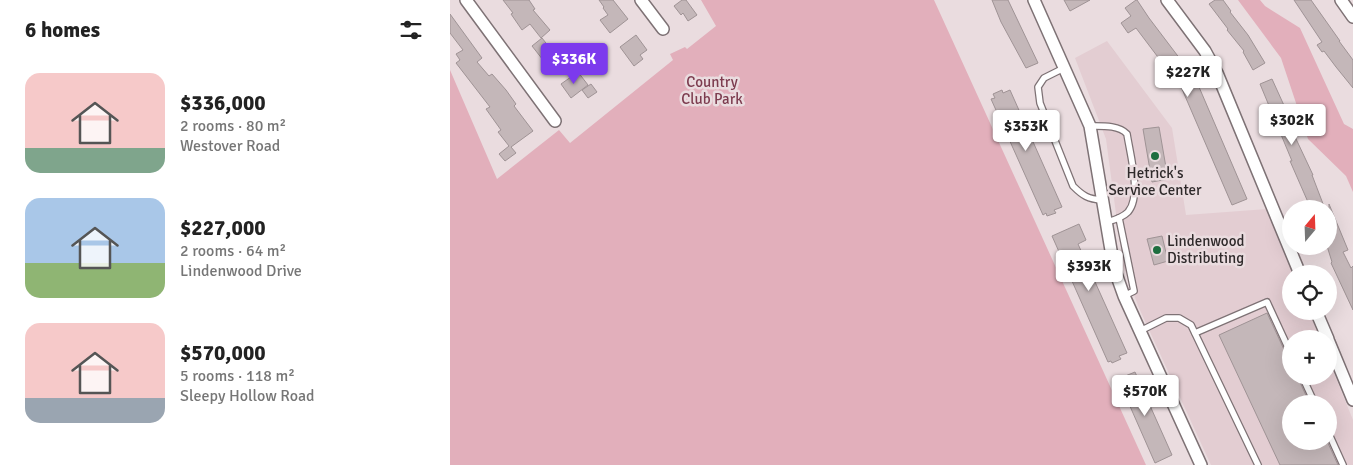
<!DOCTYPE html>
<html lang="en">
<head>
<meta charset="utf-8">
<style>
	body { margin:0; font-family:Signika,sans-serif; background:#f2f2f2; color:#222; height:100vh; display:flex; flex-direction:column; font-size:19px; white-space:nowrap }
	* { box-sizing:border-box; margin:0 }
	p { font-size:16px; color:#767676 }
	.icon { flex:none; width:28px; height:28px; fill:none; stroke:currentColor; stroke-width:2; stroke-linecap:round; stroke-linejoin:round }
	.map { position:relative; flex:1; overflow:hidden }
	.drawer { display:flex; flex-direction:column; background:#fff; width:450px }
	.drawer>* { flex:none }
	.needle { width:32px; rotate:19deg }
	.fabs { position:absolute; left:832px; top:200px; display:grid; gap:10px }
	.fabs a { display:grid; place-items:center; width:55px; height:55px; border-radius:50%; background:#fff; box-shadow:0 5px 20px #0002; font-size:25px }
	.price { position:absolute; translate:-50% -42px; padding:0 11px; border-radius:5px; background:#fff; color:#222; font-size:16px; line-height:32px; filter:drop-shadow(0 1px 2px #0008) }
	.price::after { content:''; position:absolute; left:50%; top:30px; width:15px; height:11px; margin-left:-8px; background:inherit; clip-path:polygon(0 0,100% 0,50% 100%) }
	.price.active { background:#7c3aed; color:#fff }
	ul { padding:0; list-style:none }
	li { display:flex; align-items:center; gap:15px; height:125px; padding:0 25px }
	li span { display:grid; place-items:center; flex:none; width:140px; height:100px; border-radius:15px; color:#555 }
	li>.icon { margin-inline-start:auto }
	span .icon { width:60px; height:60px; fill:#fffc; stroke-width:1 }
	li b { font-size:21px }
	h2 { display:flex; justify-content:space-between; align-items:center; height:60px; padding:0 25px; font-size:21px }
	main { display:flex; flex:1; min-height:0 }
	.map>svg:first-child { display:block }
	.built { fill:#e3cdd2; fill-rule:evenodd }
	.green { fill:#e2afbb }
	.building { fill:#c4b7b9; stroke:#9f9395 }
	.lines { fill:none; stroke-linecap:round; stroke-linejoin:round }
	.service-casing { stroke:#7e7275; stroke-width:8 }
	.minor-casing { stroke:#7e7275; stroke-width:14 }
	.service { stroke:#fff; stroke-width:5.5 }
	.minor { stroke:#fff; stroke-width:11 }
	.poi-dot { fill:#1d6e3f; stroke:#eadcdf; stroke-width:2 }
	.labels { text-anchor:middle; dominant-baseline:central; stroke-width:5; stroke-linejoin:round; paint-order:stroke }
	.park-label { font-size:15px; fill:#7d3c4f; stroke:#eadcdf }
	.poi-label { font-size:15px; fill:#2f2a2b; stroke:#eadcdf }
</style>
</head>
<body>
<main>
<section class="drawer">
<h2>6 homes<svg class="icon" aria-label="filters" viewBox="0 0 24 24"><path d="M4 7h16M4 17h16"/><circle cx="9" cy="7" r="2"/><circle cx="15" cy="17" r="2"/></svg></h2>
<ul>
<li><span style="background:linear-gradient(#f6c9c9 75%,#7fa58c 0)"><svg class="icon" aria-label="home" viewBox="0 0 24 24"><path d="M3 11l9-7 9 7M6 9v11h12V9"/></svg></span><div><b>$336,000</b><p>2 rooms · 80 m²</p><p>Westover Road</p></div></li>
<li><span style="background:linear-gradient(#a9c7e8 65%,#8fb573 0)"><svg class="icon" aria-label="home" viewBox="0 0 24 24"><path d="M3 11l9-7 9 7M6 9v11h12V9"/></svg></span><div><b>$227,000</b><p>2 rooms · 64 m²</p><p>Lindenwood Drive</p></div></li>
<li><span style="background:linear-gradient(#f6c9c9 75%,#9aa5b1 0)"><svg class="icon" aria-label="home" viewBox="0 0 24 24"><path d="M3 11l9-7 9 7M6 9v11h12V9"/></svg></span><div><b>$570,000</b><p>5 rooms · 118 m²</p><p>Sleepy Hollow Road</p></div></li>
</ul>
</section>
<div class="map">
<svg width="903" height="465" viewBox="0 0 903 465">
	<rect width="100%" height="100%" fill="#eadcdf"/>
	<path class="built" d="M657 41 722 128 736 215 817 209 843 274H841V311H859L870 339H841V376H879V361L903 420V465H761L689 308 673 266 656 139 625 58ZM841 404H879V441H841Z"/>
	<g class="green">
		<polygon points="251,0 484,0 696,465 0,465 0,70 47,179 109,130 120,143 223,60 220,54 235,47 237,49 266,26"/>
		<polygon points="788,0 810,0 815,6 850,28 894,124 903,129 903,192 896,176 858,139 831,58"/>
	</g>
	<g class="building">
		<polygon points="53,0 79,0 85,9 83,10 100,30 91,38 80,24 72,30 61,14 63,13"/>
		<polygon points="149,0 163,0 178,19 160,33 150,20 158,15 153,8 154,7"/>
		<polygon points="232,0 236,0 247,15 238,21 233,13 231,15 224,6"/>
		<polygon points="542,0 558,0 588,63 576,68 551,22"/>
		<polygon points="614,0 640,0 620,11"/>
		<polygon points="686,0 687,0 699,18 746,80 797,199 782,205 732,89 686,28 678,33 671,23 681,16 675,8"/>
		<polygon points="765,0 773,0 781,11 780,12 798,35 815,63 803,70 793,52 794,51 777,30 778,29 759,4"/>
		<polygon points="844,0 861,0 890,41 889,41 903,60 903,88 886,67 874,51 872,52 867,45 872,42"/>
		<polygon points="0,14 32,58 27,62 39,76 42,74 56,90 66,104 64,106 83,131 61,147 66,153 55,161 49,154 59,146 48,132 51,130 36,109 40,107 6,63 10,60 6,54 13,50 0,33"/>
		<polygon points="186,35 197,50 190,55 193,59 184,66 170,47"/>
		<polygon points="92,38 103,52 93,60 82,46"/>
		<polygon points="128,72 138,85 121,98 111,84"/>
		<polygon points="822,79 842,123 839,124 863,175 862,175 875,209 861,209 840,161 842,161 810,84"/>
		<polygon points="141,84 147,92 138,98 132,90"/>
		<polygon points="552,90 553,93 560,90 612,207 604,210 606,213 597,216 596,213 593,215 541,99 545,98 543,94"/>
		<polygon points="709,127 718,179 702,182 693,129"/>
		<polygon points="879,204 898,250 893,252 901,268 903,266 903,310 881,263 882,262 877,246 879,246"/>
		<polygon points="629,224 636,240 628,244 677,353 669,356 671,359 662,363 661,361 658,362 602,236"/>
		<polygon points="712,236 718,261 704,265 697,239"/>
		<polygon points="817,313 837,356 841,362 841,376 847,376 860,404 841,404 841,441 877,441 888,465 830,465 769,335"/>
		<polygon points="685,372 722,455 705,463 668,379"/>
	</g>
	<g class="lines">
		<g class="service-casing">
			<g id="service">
				<path d="M614 68 594 78 588 87 590 103 623 186C633 196 638 199 652 200"/>
				<path d="M640 126C652 126 669 125 677 134 680 154 692 196 678 212 672 218 664 220 657 222"/>
				<polyline points="669,218 684,291 674,296"/>
				<polyline points="690,331 716,318 729,318 741,325 808,465"/>
				<polyline points="745,333 817,302 841,354"/>
				<polyline points="852,376 865,404"/>
				<polyline points="879,434 893,465"/>
			</g>
		</g>
		<g class="minor-casing">
			<g id="minor">
				<polyline points="16,0 105,121"/>
				<polyline points="191,0 213,29"/>
				<polyline points="584,0 640,126 664,268 674,296 751,465"/>
				<polyline points="717,0 755,51 767,73 850,274"/>
				<polyline points="891,0 903,17"/>
				<polyline points="866,311 878,339"/>
				<polyline points="879,342 903,400"/>
			</g>
		</g>
		<use href="#service" class="service"/>
		<use href="#minor" class="minor"/>
	</g>
	<g class="poi-dot">
		<circle cx="705" cy="156" r="5"/>
		<circle cx="707" cy="250" r="5"/>
	</g>
	<g class="labels">
		<g class="park-label">
			<text x="262" y="82">Country<tspan x="262" dy="17">Club Park</tspan></text>
		</g>
		<g class="poi-label">
			<text x="705" y="173">Hetrick's<tspan x="705" dy="17">Service Center</tspan></text>
			<text x="717" y="241" text-anchor="start">Lindenwood<tspan x="717" dy="17">Distributing</tspan></text>
		</g>
	</g>
</svg>
<div class="fabs">
<a><svg class="needle" viewBox="-14 -14 28 28"><path d="M0-13l5 13h-10z" fill="#e53935"/><path d="M0 13l5-13h-10z" fill="#767676"/></svg></a>
<a><svg class="icon" aria-label="locate" viewBox="0 0 24 24"><circle cx="12" cy="12" r="6"/><path d="M12 2v4M12 18v4M2 12h4M18 12h4"/></svg></a>
<a>+</a>
<a>−</a>
</div>
<b class="price active" style="left:124px;top:85px">$336K</b>
<b class="price" style="left:738px;top:98px">$227K</b>
<b class="price" style="left:842px;top:146px">$302K</b>
<b class="price" style="left:576px;top:152px">$353K</b>
<b class="price" style="left:639px;top:292px">$393K</b>
<b class="price" style="left:695px;top:417px">$570K</b>
</div>
</main>
</body>
</html>
